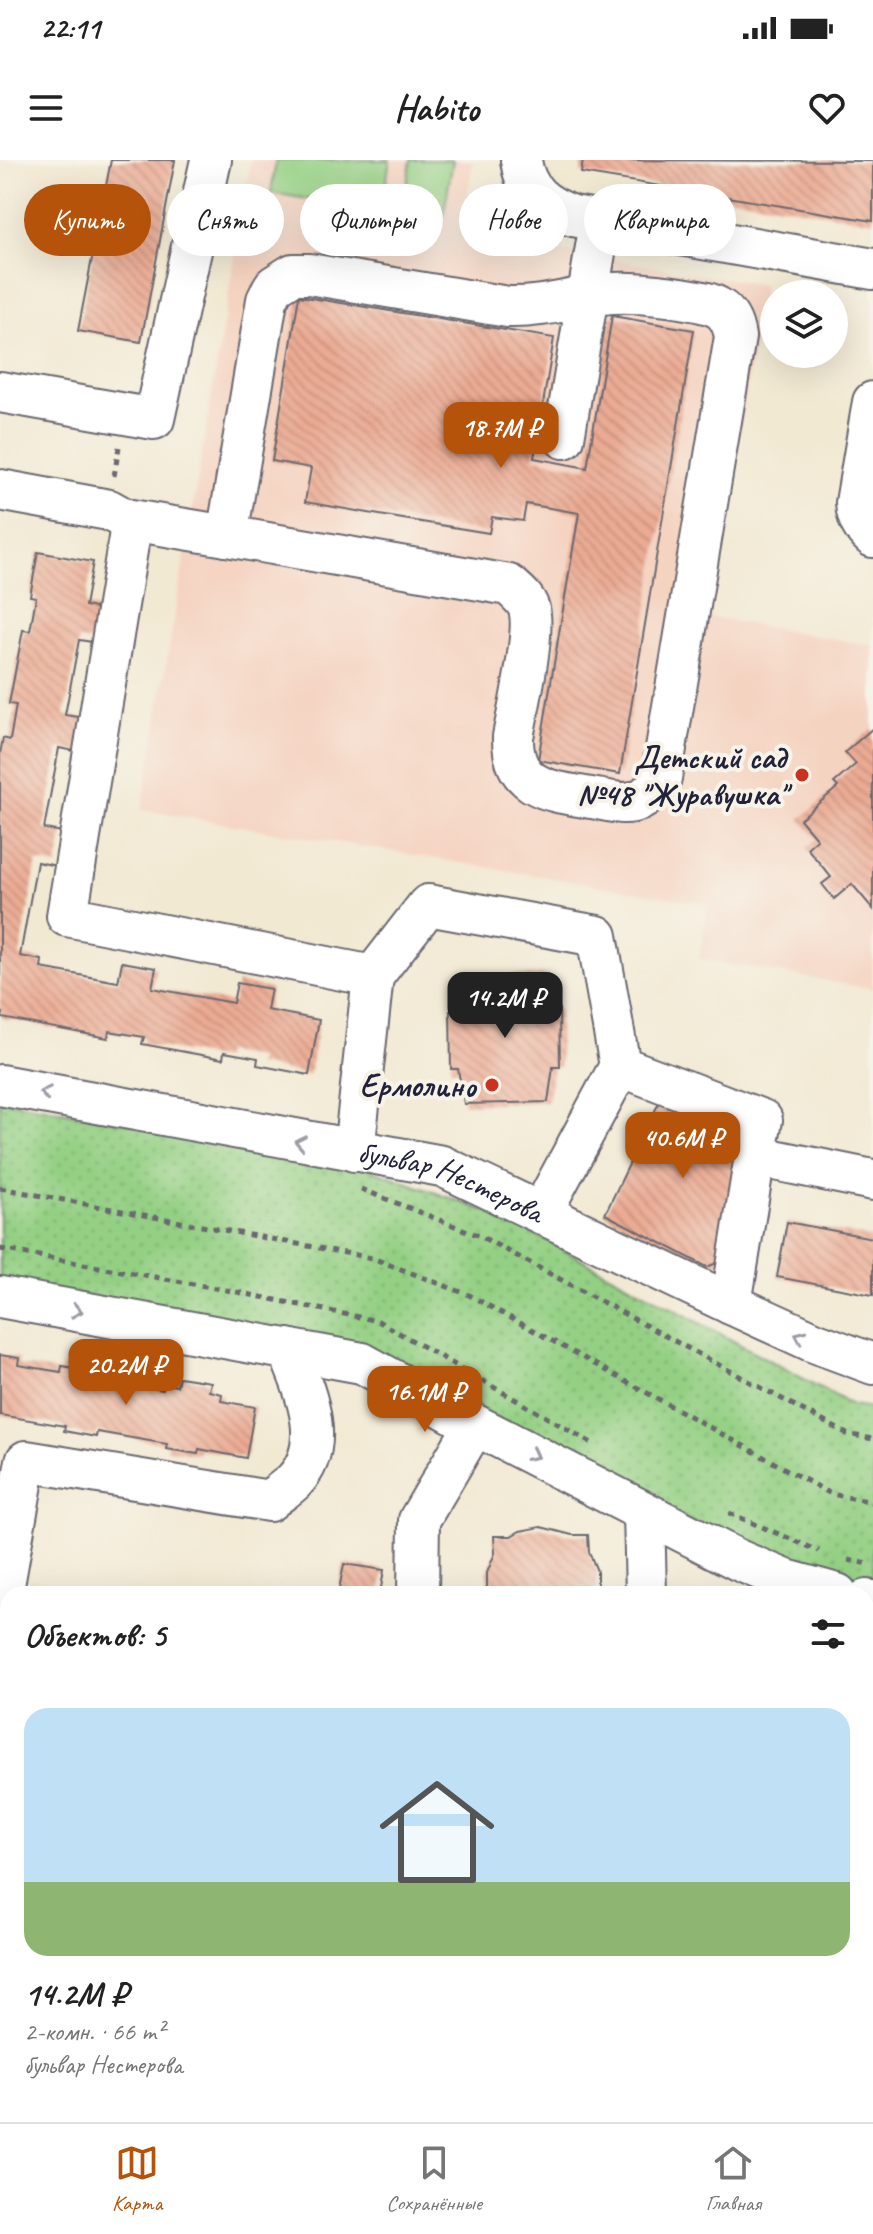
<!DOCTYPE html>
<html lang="ru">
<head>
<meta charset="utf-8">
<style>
	body { margin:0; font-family:Caveat,sans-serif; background:#f6f6f6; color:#222; height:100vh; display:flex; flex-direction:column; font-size:30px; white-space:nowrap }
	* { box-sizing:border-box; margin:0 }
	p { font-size:26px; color:#767676 }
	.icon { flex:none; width:44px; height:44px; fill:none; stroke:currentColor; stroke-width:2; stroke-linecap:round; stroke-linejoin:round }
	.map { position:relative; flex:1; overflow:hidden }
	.details { position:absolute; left:0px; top:1426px; width:874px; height:536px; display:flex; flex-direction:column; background:#fff; border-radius:24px 24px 0 0; box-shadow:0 8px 32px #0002 }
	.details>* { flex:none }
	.guide { position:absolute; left:24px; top:24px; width:826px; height:72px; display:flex; gap:16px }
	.controls { position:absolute; left:760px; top:120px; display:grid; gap:16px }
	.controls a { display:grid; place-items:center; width:88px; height:88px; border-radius:50%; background:#fff; box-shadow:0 8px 32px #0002; font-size:40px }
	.price { position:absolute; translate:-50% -68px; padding:0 18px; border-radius:16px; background:#b45309; color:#fff; font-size:26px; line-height:52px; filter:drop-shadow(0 2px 4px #0008) }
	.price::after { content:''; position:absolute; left:50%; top:48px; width:24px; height:18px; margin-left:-12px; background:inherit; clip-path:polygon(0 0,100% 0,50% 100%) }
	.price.active { background:#222; color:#fff }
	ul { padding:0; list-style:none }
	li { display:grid; align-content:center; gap:16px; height:424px; padding:0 24px }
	li span { display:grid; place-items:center; height:248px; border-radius:24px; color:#555 }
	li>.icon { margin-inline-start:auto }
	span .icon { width:144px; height:144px; fill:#fffc; stroke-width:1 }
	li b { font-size:34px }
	h2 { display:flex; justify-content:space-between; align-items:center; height:96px; padding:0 24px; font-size:34px }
	.chip { padding:0 28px; border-radius:36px; background:#fff; box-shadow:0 8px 32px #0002; font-size:28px; line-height:72px }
	.chip.active { background:#b45309; color:#fff }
	.status { display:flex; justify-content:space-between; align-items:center; height:56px; padding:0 40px; background:#fff; direction:ltr }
	.status svg { height:22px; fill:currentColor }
	header { display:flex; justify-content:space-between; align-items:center; height:104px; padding:0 24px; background:#fff; font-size:36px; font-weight:700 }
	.dock { display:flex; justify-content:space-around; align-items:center; height:112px; border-top:2px solid #e0e0e0; background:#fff; font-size:22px; color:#767676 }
	.dock a { display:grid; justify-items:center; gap:4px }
	.dock .active { color:#b45309 }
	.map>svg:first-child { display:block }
	.built { fill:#f5d3c1 }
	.green { fill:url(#green-dots); stroke:#5b7960; stroke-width:2 }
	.pitch { fill:#94d084; stroke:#5b7960; stroke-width:2 }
	.building { fill:url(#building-back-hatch) }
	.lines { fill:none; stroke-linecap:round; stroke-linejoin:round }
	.minor-casing { stroke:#6b6870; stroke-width:44 }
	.path { stroke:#6b6870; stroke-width:5; stroke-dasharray:6 6; stroke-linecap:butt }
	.minor { stroke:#fff; stroke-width:40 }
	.oneway { stroke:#9c9ca7 }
	.poi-dot { fill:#c8321e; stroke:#f7f3e8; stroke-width:3 }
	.labels { text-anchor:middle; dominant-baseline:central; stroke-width:8; stroke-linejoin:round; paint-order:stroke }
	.poi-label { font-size:32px; font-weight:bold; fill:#22223b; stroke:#f7f3e8; text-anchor:end }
	.street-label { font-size:32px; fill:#22223b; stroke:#f7f3e8 }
</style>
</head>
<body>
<div class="status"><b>22:11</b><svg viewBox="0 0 49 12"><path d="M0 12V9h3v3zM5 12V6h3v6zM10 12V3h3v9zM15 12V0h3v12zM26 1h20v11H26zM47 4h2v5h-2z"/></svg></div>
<header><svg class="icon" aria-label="menu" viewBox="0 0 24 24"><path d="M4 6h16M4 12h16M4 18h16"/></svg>Habito<svg class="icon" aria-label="heart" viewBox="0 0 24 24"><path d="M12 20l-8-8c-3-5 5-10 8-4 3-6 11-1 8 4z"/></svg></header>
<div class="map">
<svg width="873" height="1962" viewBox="0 0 873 1962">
	<defs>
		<pattern id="green-dots" width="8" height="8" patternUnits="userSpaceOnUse" patternTransform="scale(2)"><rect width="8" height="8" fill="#94d084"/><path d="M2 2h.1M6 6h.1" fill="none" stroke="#7fb273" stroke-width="1.8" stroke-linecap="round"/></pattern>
		<pattern id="building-back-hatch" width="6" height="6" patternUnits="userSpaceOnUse" patternTransform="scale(2)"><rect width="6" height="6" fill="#ebaa93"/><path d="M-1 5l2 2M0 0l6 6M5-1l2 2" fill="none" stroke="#c99280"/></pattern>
	</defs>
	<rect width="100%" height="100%" fill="#f7f3e8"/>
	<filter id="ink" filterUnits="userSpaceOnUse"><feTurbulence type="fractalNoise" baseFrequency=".0125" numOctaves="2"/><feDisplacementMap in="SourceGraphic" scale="16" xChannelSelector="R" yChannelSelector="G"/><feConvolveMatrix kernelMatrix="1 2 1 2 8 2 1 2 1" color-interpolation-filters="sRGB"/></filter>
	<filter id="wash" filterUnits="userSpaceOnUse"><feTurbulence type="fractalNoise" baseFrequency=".006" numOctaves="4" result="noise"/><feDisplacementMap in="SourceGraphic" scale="32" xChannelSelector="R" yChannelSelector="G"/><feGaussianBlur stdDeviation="1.8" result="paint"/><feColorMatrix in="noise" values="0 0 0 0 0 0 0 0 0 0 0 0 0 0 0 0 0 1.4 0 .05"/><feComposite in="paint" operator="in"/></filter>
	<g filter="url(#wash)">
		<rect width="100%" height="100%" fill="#f2e9d3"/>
		<g class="built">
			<polygon points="251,0 473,0 461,74 764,125 708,457 873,486 873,829 699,799 709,744 142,650"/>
			<polygon points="30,1420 102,1434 27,1434"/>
			<polygon points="8,1539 8,1745 0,1743 0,1583"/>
		</g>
		<polygon class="green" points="0,940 359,1005 505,1058 852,1245 873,1248 873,1431 762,1399 359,1185 0,1121"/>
		<g class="pitch">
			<polygon points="276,0 390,0 381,51 271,33"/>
			<polygon points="411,0 453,0 442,64 401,57"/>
		</g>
		<g id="blocks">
			<g class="building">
				<polygon points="111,0 175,0 141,182 78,171"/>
				<polygon points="583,0 873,1 873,61 581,13"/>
				<polygon points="299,136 554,178 534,298 587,308 612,156 694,170 620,614 538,600 579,353 526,344 523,361 492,357 489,373 397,358 305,342 311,308 272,301"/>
				<polygon points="38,392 93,402 85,446 105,450 99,483 79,480 65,555 85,558 79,592 59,588 44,669 64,672 57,706 37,702 20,796 42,800 41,808 118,822 122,802 156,808 152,828 233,843 237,823 271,829 267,850 319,860 309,915 257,905 258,898 224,892 223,899 142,884 144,877 109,871 108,878 2,858 3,853 0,852 0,594 3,578 10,580 16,545 9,544 23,470 30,471 36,437 30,436"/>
				<polygon points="873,568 873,749 852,724 834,739 822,724 831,717 807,688 817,679 800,659 838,627 834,623 856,604 845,592"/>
				<polygon points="546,815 551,849 559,849 560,907 553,907 548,942 464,944 458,909 451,909 450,851 457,851 462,817"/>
				<polygon points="665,930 748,968 722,1101 707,1107 605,1054"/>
				<polygon points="787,1062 873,1078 873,1135 777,1117"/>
				<polygon points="0,1195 19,1198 18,1205 61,1212 62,1206 75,1208 77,1199 109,1205 107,1214 120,1216 119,1223 163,1230 164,1224 177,1226 179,1217 211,1222 209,1231 222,1234 221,1241 255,1247 246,1298 199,1289 198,1294 166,1289 167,1284 97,1272 96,1277 64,1271 65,1266 0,1255"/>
				<polygon points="541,1367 572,1375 588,1375 589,1392 597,1411 597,1434 487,1434 487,1413 495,1393 494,1376 511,1376 520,1371"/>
				<polygon points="344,1404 384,1410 380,1434 338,1434"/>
				<polygon points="866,1572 873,1573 873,1633 866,1632"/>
			</g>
		</g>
	</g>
	<g filter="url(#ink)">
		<use href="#blocks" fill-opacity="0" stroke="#6b6870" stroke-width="2"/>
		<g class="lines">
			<g class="minor-casing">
				<g id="minor">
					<path d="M521 0C525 32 545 46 573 56L873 109"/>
					<path d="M293 114H309L508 147C541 148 569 139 601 134 628 131 653 134 681 138 710 143 730 144 735 177L661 618C656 627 650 635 640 640 624 647 607 640 591 638 550 631 512 629 513 577 518 550 536 472 529 449 526 439 517 432 509 425L227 376 267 140 274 126Z"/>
					<polyline points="0,232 154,259 211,0"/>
					<path d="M873 242 856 343C857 358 862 367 873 377"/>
					<polyline points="564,278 600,63"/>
					<polyline points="0,330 109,350 125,359 130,372 67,756 373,816 428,745 597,776 620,906 762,960 755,996 873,1020"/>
					<polyline points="125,359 227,376"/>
					<path id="s1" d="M0 925 442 1006 731 1144 814 1182 873 1204"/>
					<polyline points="354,991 373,816"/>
					<polyline points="541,1053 620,906"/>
					<polyline points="0,1137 362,1203 475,1265 738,1400 786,1420 837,1434"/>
					<polyline points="731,1144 755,996"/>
					<polyline points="644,1353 646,1434"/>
					<polyline points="418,1434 419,1360 475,1265"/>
					<polyline points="866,1440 873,1441"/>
					<path d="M0 1448 26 1301 269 1341C277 1334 287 1328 294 1321 330 1284 304 1229 288 1189"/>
					<polyline points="866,1533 873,1535"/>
					<polyline points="866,1673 873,1674"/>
					<polyline points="0,1959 16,1962"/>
				</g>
			</g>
			<g class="path">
				<polyline points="114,316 119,287"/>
				<polyline points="0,1028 372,1098 469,1135 831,1334 873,1342"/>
				<polyline points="361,1029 480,1076 847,1274 873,1279"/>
				<polyline points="0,1089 232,1131 378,1161 595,1285"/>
				<polyline points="729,1353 819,1391"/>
				<polyline points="848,1400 869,1404"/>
			</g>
			<use href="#minor" class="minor"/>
		</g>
		<defs><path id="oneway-chevron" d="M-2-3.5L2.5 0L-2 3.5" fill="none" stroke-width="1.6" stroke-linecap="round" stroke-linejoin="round" transform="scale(2)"/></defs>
		<g class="oneway">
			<use href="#oneway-chevron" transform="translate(45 933) rotate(-169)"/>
			<use href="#oneway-chevron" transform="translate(300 982) rotate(-169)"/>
			<use href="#oneway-chevron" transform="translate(77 1151) rotate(10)"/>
			<use href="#oneway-chevron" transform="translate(800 1176) rotate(-156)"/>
			<use href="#oneway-chevron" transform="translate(533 1295) rotate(27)"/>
		</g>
	</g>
	<g class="poi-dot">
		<circle cx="802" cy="615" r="8"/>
		<circle cx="492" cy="925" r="8"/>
	</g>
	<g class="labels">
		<g class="poi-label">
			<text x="786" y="597">Детский сад<tspan x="786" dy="37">№48 "Журавушка"</tspan></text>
			<text x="476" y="925">Ермолино</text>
		</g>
		<g class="street-label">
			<text stroke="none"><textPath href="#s1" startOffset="462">бульвар Нестерова</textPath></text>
		</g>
	</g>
</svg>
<div class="controls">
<a><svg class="icon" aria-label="layers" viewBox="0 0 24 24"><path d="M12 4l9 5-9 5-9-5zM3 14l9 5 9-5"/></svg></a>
</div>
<b class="price" style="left:501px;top:310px">18.7M ₽</b>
<b class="price active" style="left:505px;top:880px">14.2M ₽</b>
<b class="price" style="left:683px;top:1020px">40.6M ₽</b>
<b class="price" style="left:126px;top:1247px">20.2M ₽</b>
<b class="price" style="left:425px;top:1274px">16.1M ₽</b>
<div class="guide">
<a class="chip active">Купить</a>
<a class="chip">Снять</a>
<a class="chip">Фильтры</a>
<a class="chip">Новое</a>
<a class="chip">Квартира</a>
</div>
<section class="details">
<h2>Объектов: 5<svg class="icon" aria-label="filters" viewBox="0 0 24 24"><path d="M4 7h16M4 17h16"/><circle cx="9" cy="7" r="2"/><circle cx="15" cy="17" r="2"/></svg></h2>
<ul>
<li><span style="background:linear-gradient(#bfe0f5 70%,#8fb573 0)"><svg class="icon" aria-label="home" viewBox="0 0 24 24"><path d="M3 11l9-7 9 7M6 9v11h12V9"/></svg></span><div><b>14.2M ₽</b><p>2-комн. · 66 m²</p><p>бульвар Нестерова</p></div></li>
</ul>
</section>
</div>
<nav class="dock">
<a class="active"><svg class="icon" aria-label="map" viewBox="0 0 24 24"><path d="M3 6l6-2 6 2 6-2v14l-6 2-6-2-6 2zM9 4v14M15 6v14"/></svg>Карта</a>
<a><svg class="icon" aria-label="saved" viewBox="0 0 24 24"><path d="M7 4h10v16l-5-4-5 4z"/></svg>Сохранённые</a>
<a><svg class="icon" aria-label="home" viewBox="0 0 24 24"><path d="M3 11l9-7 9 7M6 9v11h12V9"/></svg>Главная</a>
</nav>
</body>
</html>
